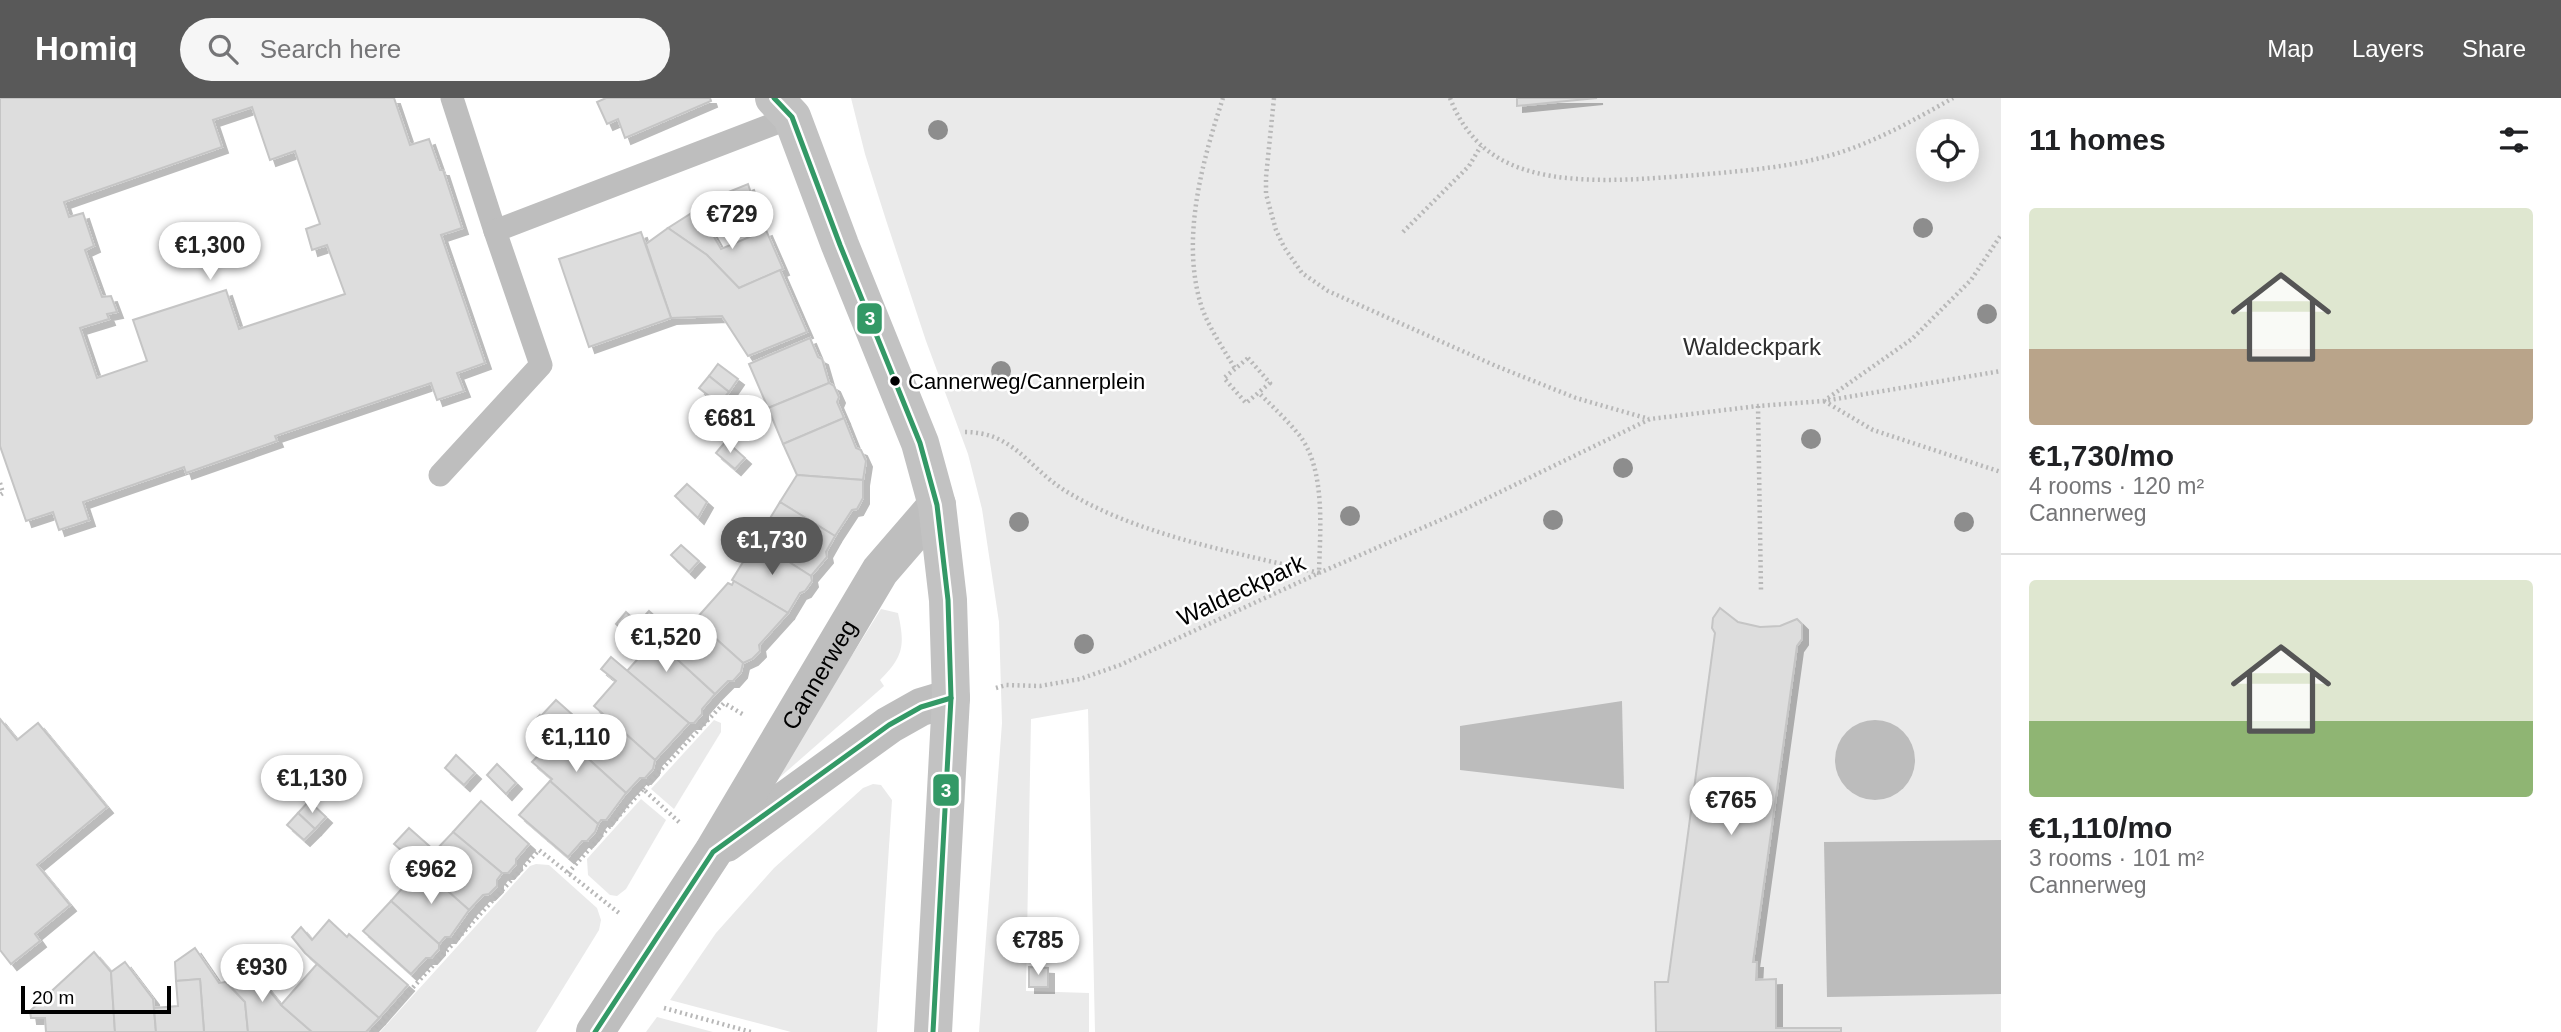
<!DOCTYPE html>
<html lang="en">
<head>
<meta charset="utf-8">
<style>
	body { margin:0; font-family:Helvetica,sans-serif; background:#f6f6f6; color:#202124; height:100vh; display:flex; flex-direction:column; font-size:26px; white-space:nowrap }
	* { box-sizing:border-box; margin:0 }
	p { font-size:23px; color:#757577 }
	.icon { flex:none; width:38px; height:38px; fill:none; stroke:currentColor; stroke-width:2; stroke-linecap:round; stroke-linejoin:round }
	.map { position:relative; flex:1; overflow:hidden }
	.panel { display:flex; flex-direction:column; background:#fff; width:560px }
	.panel>* { flex:none }
	.controls { position:absolute; left:1916px; top:21px; display:grid; gap:14px }
	.controls a { display:grid; place-items:center; width:63px; height:63px; border-radius:50%; background:#fff; box-shadow:0 4px 18px #0003; font-size:35px }
	.scale { position:absolute; left:21px; bottom:18px; width:150px; box-sizing:border-box; padding-left:7px; border:4px solid #000; border-top:0; font-size:19px; line-height:24px; white-space:nowrap; color:#000; -webkit-text-stroke:5px #fff; paint-order:stroke }
	.price { position:absolute; translate:-50% -60px; padding:0 16px; border-radius:24px; background:#fff; color:#222; font-size:23px; line-height:46px; filter:drop-shadow(0 2px 4px #0008) }
	.price::after { content:''; position:absolute; left:50%; top:42px; width:21px; height:16px; margin-left:-10px; background:inherit; clip-path:polygon(0 0,100% 0,50% 100%) }
	.price.active { background:#595959; color:#fff }
	ul { padding:0; list-style:none }
	li { display:grid; align-content:center; gap:14px; height:371px; padding:0 28px }
	li+li { border-top:2px solid #e0e0e0 }
	li span { display:grid; place-items:center; height:217px; border-radius:7px; color:#555 }
	li>.icon { margin-inline-start:auto }
	span .icon { width:126px; height:126px; fill:#fffc; stroke-width:1 }
	li b { font-size:30px }
	h2 { display:flex; justify-content:space-between; align-items:center; height:84px; padding:0 28px; font-size:30px }
	header { display:flex; align-items:center; gap:42px; box-sizing:border-box; height:98px; padding:0 35px; background:#595959; color:#fff }
	header strong { font-size:33px }
	nav { display:flex; gap:38px; margin-inline-start:auto; font-size:24px }
	.search { width:490px; height:63px; background:#f6f6f6; display:flex; align-items:center; gap:18px; box-sizing:border-box; padding:0 24px; border-radius:38px; color:#757577; font-size:26px }
	main { display:flex; flex:1; min-height:0 }
	.map>svg:first-child { display:block }
	.green { fill:#eaeaea; fill-rule:evenodd }
	.water { fill:#bcbcbc }
	.building { fill:#ddd; stroke:#c5c5c5; stroke-width:2; fill-rule:evenodd; filter:url(#shadow) }
	.lines { fill:none; stroke-linecap:round; stroke-linejoin:round }
	.path { stroke:#b8b8b8; stroke-width:4.5; stroke-dasharray:2 3.5; stroke-linecap:butt }
	.service { stroke:#bebebe; stroke-width:23 }
	.minor { stroke:#bebebe; stroke-width:38 }
	.secondary { stroke:#c2c2c2; stroke-width:38 }
	.bus-1-casing { stroke:#fff; stroke-width:10 }
	.bus-1 { stroke:#396; stroke-width:5 }
	.tree { fill:#8d8d8d }
	.bus-dot { fill:#000; stroke:#fff; stroke-width:2.5 }
	.labels { text-anchor:middle; dominant-baseline:central; stroke-width:5; stroke-linejoin:round; paint-order:stroke }
	.bus-label { font-size:22px; fill:#000; stroke:#fff; text-anchor:start }
	.park-label { font-size:24px; fill:#303030; stroke:#fff }
	.street-label { font-size:24px; fill:#000; stroke:#fff }
	.line-badge { stroke:#fff; stroke-width:2.5 }
	.badge-label { font-size:19px; text-anchor:middle; font-weight:bold; fill:#fff }
</style>
</head>
<body>
<header>
<strong>Homiq</strong>
<div class="search"><svg class="icon" aria-label="search" viewBox="0 0 24 24"><circle cx="10" cy="10" r="6"/><path d="M15 15l6 6"/></svg>Search here</div>
<nav><a>Map</a><a>Layers</a><a>Share</a></nav>
</header>
<main>
<div class="map">
<svg width="2001" height="934" viewBox="0 0 2001 934">
	<defs>
		<filter id="shadow"><feDropShadow dx="6" dy="6" stdDeviation="0" flood-color="#0004"/></filter>
	</defs>
	<rect width="100%" height="100%" fill="#fff"/>
	<g class="green">
		<path d="M851 0H2001V934H1095L1088 611 1031 621 1026 893 1089 895V934H979L1002 625 999 524 982 411 968 356 926 243 886 122 865 56ZM1928 33H1967V72H1928Z"/>
		<path d="M881 511 898 515C905 547 904 558 880 582L884 588 771 687Z"/>
		<polygon points="714,622 721,625 721,634 674,711 651,691"/>
		<polygon points="873,686 881,687 892,702 877,934 791,934 670,902 716,835 774,770 863,690"/>
		<polygon points="641,701 666,722 626,791 617,798 610,797 588,777 587,761"/>
		<polygon points="536,766 549,767 597,810 601,822 599,832 536,934 380,934 530,768"/>
		<polygon points="657,919 713,934 646,934"/>
	</g>
	<g class="water">
		<polygon points="1622,603 1624,691 1460,672 1460,628"/>
		<circle cx="1875" cy="662" r="40"/>
		<polygon points="2001,742 2001,896 1827,899 1824,744"/>
	</g>
	<g class="building">
		<path d="M0 0H394L410 47 429 41 440 72H443L462 130 441 137 485 265 457 275 464 293 437 302 431 285 275 338 277 343 186 375 184 369 83 404 89 422 59 432 53 414 26 423 0 348ZM252 9 270 62 295 53 320 126 306 131 312 152 327 147 345 196 239 231 226 192 133 222 147 263 97 280 80 230 109 221 107 216 117 214 111 198 102 199 85 152 94 148 83 115 69 119 64 104 222 49 213 22Z"/>
		<polygon points="606,0 710,0 711,3 625,40 618,21 607,26 597,4"/>
		<polygon points="1517,0 1597,0 1517,8"/>
		<polygon points="748,86 756,110 727,123 716,99"/>
		<polygon points="698,111 721,151 766,132 783,171 739,190 707,157 668,130"/>
		<polygon points="668,130 707,157 739,190 780,172 807,234 748,258 722,218 671,220 646,146"/>
		<polygon points="641,134 671,220 589,249 559,161"/>
		<polygon points="810,240 818,259 822,261 829,285 768,310 749,266"/>
		<polygon points="718,266 738,281 729,294 709,278"/>
		<polygon points="709,278 729,294 719,306 699,290"/>
		<polygon points="829,285 834,288 839,299 837,304 844,320 783,346 768,310"/>
		<polygon points="844,320 856,350 861,352 866,363 863,382 797,377 783,346"/>
		<polygon points="726,343 745,360 735,371 716,355"/>
		<polygon points="797,377 863,382 863,400 857,411 852,412 835,438 780,404"/>
		<polygon points="687,386 707,404 698,420 675,398"/>
		<polygon points="780,404 835,438 826,454 827,459 811,478 756,443"/>
		<polygon points="756,443 811,478 812,483 805,493 800,495 788,515 732,482"/>
		<polygon points="681,447 699,463 689,474 671,457"/>
		<polygon points="734,483 788,515 759,547 760,553 752,561 743,565 695,522 728,485 732,487"/>
		<polygon points="1720,510 1738,524 1760,529 1780,528 1797,521 1802,526 1802,541 1797,548 1753,864 1757,864 1756,882 1776,881 1776,930 1841,930 1841,934 1656,934 1655,884 1668,884 1715,535 1712,530 1713,520"/>
		<polygon points="649,513 669,531 658,544 638,525"/>
		<polygon points="626,514 715,596 702,611 702,616 694,625 689,625 627,573 645,553 616,526"/>
		<polygon points="695,522 743,565 741,574 733,583 728,583 715,596 667,552"/>
		<polygon points="611,559 689,625 655,662 594,608 616,583 601,571"/>
		<polygon points="556,602 592,634 607,619 655,662 653,671 645,680 640,680 626,695 541,618"/>
		<polygon points="540,617 626,695 606,722 601,722 598,726 550,683 552,681 532,664 550,645 530,627"/>
		<polygon points="0,621 17,642 38,625 107,709 37,767 70,807 35,836 40,843 11,866 0,852"/>
		<polygon points="456,657 475,675 464,687 445,670"/>
		<polygon points="497,666 516,685 506,696 487,677"/>
		<polygon points="550,683 598,726 595,734 587,743 582,743 568,759 519,717"/>
		<polygon points="309,703 326,719 315,731 298,715"/>
		<polygon points="481,703 529,746 516,761 516,766 508,775 502,775 453,734"/>
		<polygon points="298,715 315,731 304,742 287,727"/>
		<polygon points="409,730 435,753 453,734 502,775 497,782 497,788 489,796 483,797 469,812 394,746"/>
		<polygon points="421,769 469,812 450,839 445,839 439,846 391,803"/>
		<polygon points="391,803 439,846 439,851 431,860 426,860 411,876 363,833"/>
		<polygon points="329,822 347,839 349,836 408,887 379,920 305,855 292,839 301,829 312,842"/>
		<polygon points="195,850 219,885 226,884 245,904 248,934 204,934 200,881 176,883 175,864"/>
		<polygon points="94,854 111,874 115,934 46,934 45,920 31,920 30,913"/>
		<polygon points="244,861 281,907 312,934 248,934 245,904 226,884 236,883 229,874"/>
		<polygon points="125,864 153,901 156,934 115,934 111,874"/>
		<polygon points="317,866 379,920 366,934 312,934 281,907"/>
		<polygon points="1029,869 1048,870 1048,889 1029,889"/>
		<polygon points="200,881 204,934 156,934 154,910 178,908 176,883"/>
	</g>
	<g class="lines">
		<g class="path">
			<path d="M1223 0C1202 64 1180 143 1202 210 1210 232 1224 251 1235 271"/>
			<polyline points="1274,0 1266,79 1266,96 1276,132 1284,149 1302,175 1328,193 1496,268 1576,300 1649,321"/>
			<path d="M1450 0C1461 29 1480 52 1508 65 1560 90 1641 81 1697 77 1741 73 1785 70 1828 58 1872 46 1914 22 1953 0"/>
			<polyline points="1403,134 1469,68 1481,48"/>
			<polygon points="1248,260 1270,285 1246,305 1224,280"/>
			<polyline points="1828,300 1912,241 1971,182 2001,137"/>
			<polyline points="1824,303 1873,332 2001,374"/>
			<polyline points="1758,308 1761,493"/>
			<path d="M965 334C1013 334 1028 369 1064 392 1138 438 1236 454 1319 475 1320 433 1326 373 1300 338 1288 323 1273 309 1259 295"/>
			<polyline points="0,385 3,395 0,397"/>
			<polyline points="996,590 1006,587 1040,588 1080,581 1120,567 1319,475 1461,413 1650,321 1758,308 1824,303 2001,273"/>
			<polyline points="643,691 724,605 744,617"/>
			<polyline points="568,775 643,691 679,724"/>
			<polyline points="664,910 751,934"/>
			<polyline points="372,934 539,752 619,815"/>
		</g>
		<g class="service">
			<polyline points="452,0 495,133"/>
			<polyline points="440,377 541,267 495,133 792,19"/>
		</g>
		<g class="minor">
			<polyline points="726,745 889,627 921,609 951,600"/>
			<path id="s1" d="M595 934 713 754 880 473 937 407"/>
		</g>
		<polyline class="secondary" points="774,0 792,19 840,147 920,345 937,407 948,502 951,600 933,934"/>
		<g class="bus-1-casing">
			<g id="bus-1">
				<polyline points="774,0 792,19 840,147 920,345 937,407 948,502 951,600 933,934"/>
				<polyline points="595,934 713,754 889,627 921,609 951,600"/>
			</g>
		</g>
		<use href="#bus-1" class="bus-1"/>
	</g>
	<g class="tree">
		<circle cx="938" cy="32" r="10"/>
		<circle cx="1923" cy="130" r="10"/>
		<circle cx="1987" cy="216" r="10"/>
		<circle cx="1001" cy="273" r="10"/>
		<circle cx="1811" cy="341" r="10"/>
		<circle cx="1623" cy="370" r="10"/>
		<circle cx="1350" cy="418" r="10"/>
		<circle cx="1553" cy="422" r="10"/>
		<circle cx="1019" cy="424" r="10"/>
		<circle cx="1964" cy="424" r="10"/>
		<circle cx="1084" cy="546" r="10"/>
	</g>
	<circle class="bus-dot" cx="895" cy="283" r="6"/>
	<g class="labels">
		<g class="bus-label">
			<text x="908" y="283">Cannerweg/Cannerplein</text>
		</g>
		<g class="park-label">
			<text x="1752" y="248">Waldeckpark</text>
		</g>
		<g class="street-label">
			<text transform="translate(1241 492) rotate(-25)">Waldeckpark</text>
			<text stroke="none"><textPath href="#s1" startOffset="422">Cannerweg</textPath></text>
		</g>
	</g>
	<g class="line-badge">
		<rect x="856" y="204" width="27" height="33" rx="7" fill="#396"/>
		<rect x="932" y="675" width="28" height="34" rx="7" fill="#396"/>
	</g>
	<g class="badge-label">
		<text x="870" y="227">3</text>
		<text x="946" y="699">3</text>
	</g>
</svg>
<div class="controls">
<a><svg class="icon" aria-label="locate" viewBox="0 0 24 24"><circle cx="12" cy="12" r="6"/><path d="M12 2v4M12 18v4M2 12h4M18 12h4"/></svg></a>
</div>
<div class="scale">20 m</div>
<b class="price" style="left:732px;top:153px">€729</b>
<b class="price" style="left:210px;top:184px">€1,300</b>
<b class="price" style="left:730px;top:357px">€681</b>
<b class="price active" style="left:772px;top:479px">€1,730</b>
<b class="price" style="left:666px;top:576px">€1,520</b>
<b class="price" style="left:576px;top:676px">€1,110</b>
<b class="price" style="left:312px;top:717px">€1,130</b>
<b class="price" style="left:1731px;top:739px">€765</b>
<b class="price" style="left:431px;top:808px">€962</b>
<b class="price" style="left:1038px;top:879px">€785</b>
<b class="price" style="left:262px;top:906px">€930</b>
</div>
<section class="panel">
<h2>11 homes<svg class="icon" aria-label="filters" viewBox="0 0 24 24"><path d="M4 7h16M4 17h16"/><circle cx="9" cy="7" r="2"/><circle cx="15" cy="17" r="2"/></svg></h2>
<ul>
<li><span style="background:linear-gradient(#dfe7d0 65%,#b9a48a 0)"><svg class="icon" aria-label="home" viewBox="0 0 24 24"><path d="M3 11l9-7 9 7M6 9v11h12V9"/></svg></span><div><b>€1,730/mo</b><p>4 rooms · 120 m²</p><p>Cannerweg</p></div></li>
<li><span style="background:linear-gradient(#dfe7d0 65%,#8fb573 0)"><svg class="icon" aria-label="home" viewBox="0 0 24 24"><path d="M3 11l9-7 9 7M6 9v11h12V9"/></svg></span><div><b>€1,110/mo</b><p>3 rooms · 101 m²</p><p>Cannerweg</p></div></li>
</ul>
</section>
</main>
</body>
</html>
